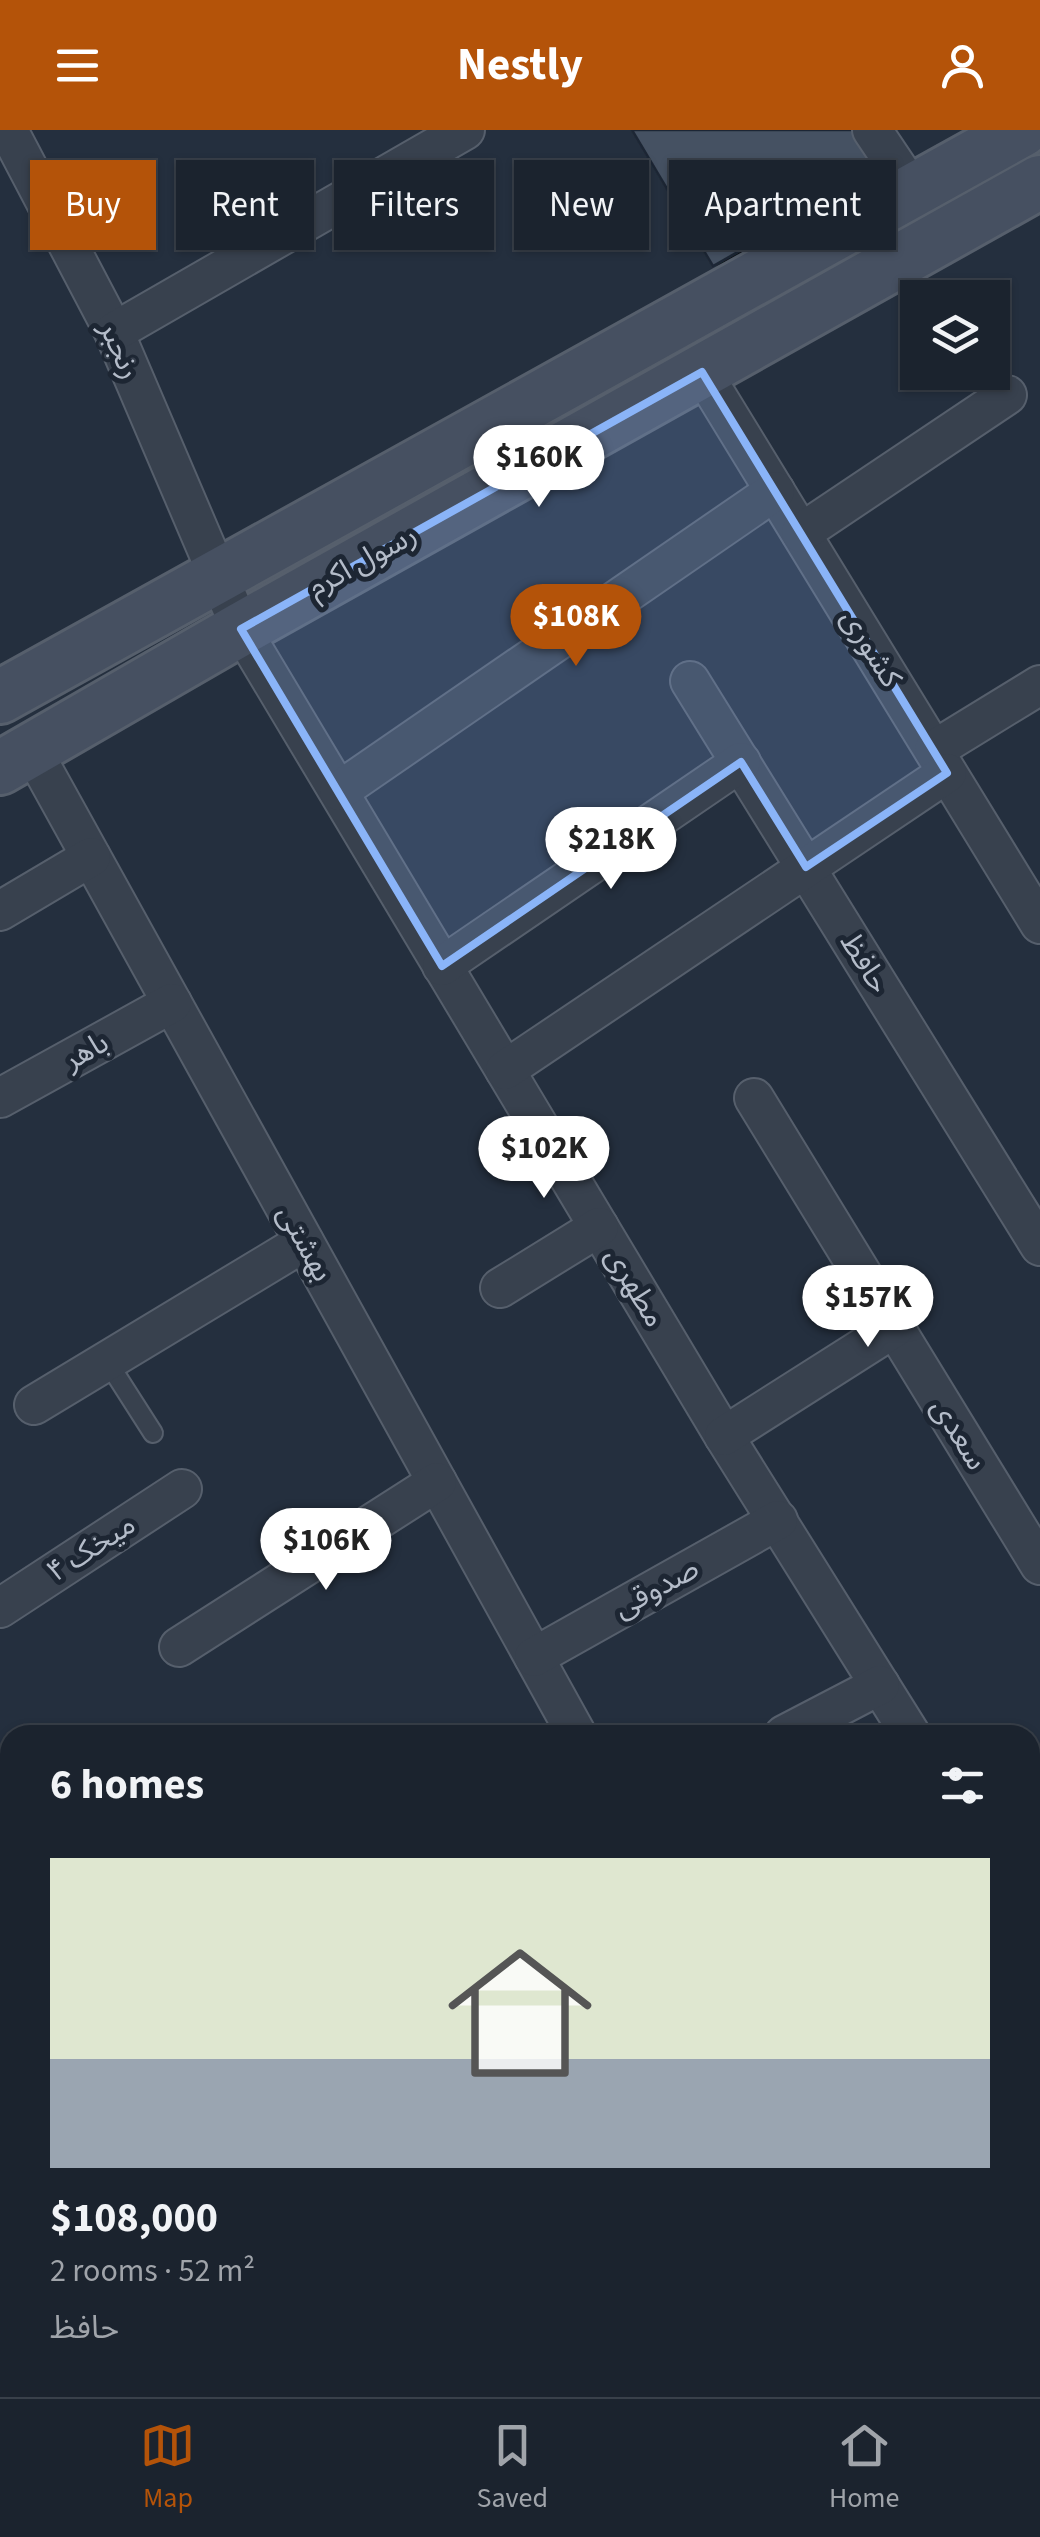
<!DOCTYPE html>
<html lang="en">
<head>
<meta charset="utf-8">
<style>
	body { margin:0; font-family:"Source Sans 3","Noto Sans Arabic",sans-serif; background:#242b36; color:#f1f3f6; height:100vh; display:flex; flex-direction:column; font-size:38px; white-space:nowrap }
	* { box-sizing:border-box; margin:0 }
	p { font-size:32px; color:#a0a4aa }
	.icon { flex:none; width:55px; height:55px; fill:none; stroke:currentColor; stroke-width:2; stroke-linecap:round; stroke-linejoin:round }
	.map { position:relative; flex:1; overflow:hidden }
	.side { position:absolute; left:0px; top:1595px; width:1040px; height:672px; display:flex; flex-direction:column; background:#1b232e; border-radius:30px 30px 0 0; box-shadow:0 2px 8px #0004,0 0 0 2px #39404a }
	.side>* { flex:none }
	.banner { position:absolute; left:30px; top:30px; width:980px; height:90px; display:flex; gap:20px }
	.buttons { position:absolute; left:900px; top:150px; display:grid; gap:20px }
	.buttons a { display:grid; place-items:center; width:110px; height:110px; border-radius:0px; background:#1b232e; box-shadow:0 2px 8px #0004,0 0 0 2px #39404a; font-size:50px }
	.price { position:absolute; translate:-50% -85px; padding:0 22px; border-radius:35px; background:#fff; color:#222; font-size:32px; line-height:65px; filter:drop-shadow(0 2px 5px #0008) }
	.price::after { content:''; position:absolute; left:50%; top:60px; width:30px; height:22px; margin-left:-15px; background:inherit; clip-path:polygon(0 0,100% 0,50% 100%) }
	.price.on { background:#b45309; color:#fff }
	ul { padding:0; list-style:none }
	li { display:grid; align-content:center; gap:20px; height:530px; padding:0 50px }
	li+li { border-top:2px solid #39404a }
	li span { display:grid; place-items:center; height:310px; border-radius:0px; color:#555 }
	li>.icon { margin-inline-start:auto }
	span .icon { width:180px; height:180px; fill:#fffc; stroke-width:1 }
	li b { font-size:42px }
	h2 { display:flex; justify-content:space-between; align-items:center; height:120px; padding:0 50px; font-size:42px }
	.tag { padding:0 35px; border-radius:0px; background:#1b232e; box-shadow:0 2px 8px #0004,0 0 0 2px #39404a; font-size:35px; line-height:90px }
	.tag.on { background:#b45309; color:#fff }
	header { display:flex; justify-content:space-between; align-items:center; height:130px; padding:0 50px; background:#b45309; color:#fff; font-size:45px; font-weight:700 }
	.tabs { display:flex; justify-content:space-around; align-items:center; height:140px; border-top:2px solid #39404a; background:#1b232e; font-size:28px; color:#a0a4aa }
	.tabs a { display:grid; justify-items:center; gap:5px }
	.tabs .on { color:#b45309 }
	.map>svg:first-child { display:block }
	.building { fill:#455162; stroke:#1f2835; stroke-width:2.5; filter:url(#shadow) }
	.lines { fill:none; stroke-linecap:round; stroke-linejoin:round }
	.lane-casing { stroke:#565f6c; stroke-width:22 }
	.street-casing { stroke:#565f6c; stroke-width:42 }
	.secondary-casing { stroke:#565f6c; stroke-width:58 }
	.lane { stroke:#38414e; stroke-width:18 }
	.street { stroke:#38414e; stroke-width:38 }
	.secondary { stroke:#465061; stroke-width:52 }
	.marked { fill:#8ab4f8; fill-opacity:0.2; stroke:#8ab4f8; stroke-width:8; stroke-linejoin:round }
	.labels { text-anchor:middle; dominant-baseline:central; stroke-width:10; stroke-linejoin:round; paint-order:stroke }
	.street-label { font-size:30px; fill:#b4bcc9; stroke:#1d2633 }
</style>
</head>
<body>
<header><svg class="icon" aria-label="menu" viewBox="0 0 24 24"><path d="M4 6h16M4 12h16M4 18h16"/></svg>Nestly<svg class="icon" aria-label="person" viewBox="0 0 24 24"><circle cx="12" cy="8" r="4"/><path d="M4 21q1-7 8-7t8 7"/></svg></header>
<div class="map">
<svg width="1040" height="2267" viewBox="0 0 1040 2267">
	<defs>
		<filter id="shadow"><feDropShadow dx="11" dy="6" stdDeviation="2.5" flood-color="#0009"/></filter>
	</defs>
	<rect width="100%" height="100%" fill="#242f3e"/>
	<g class="building">
		<polygon points="632,0 853,0 880,41 713,136"/>
		<polygon points="1030,2011 1040,2031 1040,2081 1030,2086"/>
	</g>
	<g class="lines">
		<g class="lane-casing">
			<polyline id="lane" points="107,1231 153,1303"/>
		</g>
		<g class="street-casing">
			<g id="street">
				<polyline points="8,0 114,202 241,499 724,1306 911,1605"/>
				<polyline points="872,0 913,61"/>
				<polyline points="114,202 465,0"/>
				<polyline points="702,242 1040,794"/>
				<polyline points="801,403 1007,265"/>
				<polyline points="690,551 1040,1116"/>
				<polyline points="32,620 577,1605"/>
				<polyline points="934,620 1040,555"/>
				<polyline points="339,661 775,361"/>
				<polyline points="0,781 91,727"/>
				<polyline points="442,836 741,632"/>
				<polyline points="505,940 947,643"/>
				<polyline points="0,968 172,873"/>
				<polyline points="754,968 1040,1435"/>
				<polyline points="500,1158 599,1097"/>
				<polyline points="34,1275 304,1112"/>
				<polyline points="724,1306 894,1198"/>
				<polyline points="0,1478 182,1359"/>
				<polyline points="179,1517 437,1352"/>
				<polyline points="534,1527 778,1390"/>
				<polyline points="784,1605 880,1555"/>
				<polyline points="0,1861 10,1853"/>
				<polyline points="1030,2169 1040,2188"/>
				<polyline points="447,2258 453,2267"/>
				<polyline points="622,2258 628,2267"/>
				<polyline points="848,2258 854,2267"/>
			</g>
		</g>
		<g class="secondary-casing">
			<g id="secondary">
				<polyline points="0,567 1022,0"/>
				<polyline points="0,638 241,499 1040,52"/>
				<polyline points="1030,1816 1040,1811"/>
				<polyline points="1030,1863 1040,1858"/>
				<polyline points="102,2267 123,2258"/>
				<polyline points="208,2267 229,2258"/>
			</g>
		</g>
		<use href="#lane" class="lane"/>
		<use href="#street" class="street"/>
		<use href="#secondary" class="secondary"/>
	</g>
	<path class="marked" d="M702 242 947 643 806 737 741 632 442 836 241 499Z"/>
	<g class="labels">
		<g class="street-label">
			<text transform="translate(120 220) rotate(66)">رنجبر</text>
			<text transform="translate(362 431) rotate(-29)">رسول اکرم</text>
			<text transform="translate(871 518) rotate(58)">کشوری</text>
			<text transform="translate(865 833) rotate(58)">حافظ</text>
			<text transform="translate(86 921) rotate(-29)">باهر</text>
			<text transform="translate(305 1113) rotate(61)">بهشتی</text>
			<text transform="translate(635 1157) rotate(59)">مطهری</text>
			<text transform="translate(959 1304) rotate(58)">سعدی</text>
			<text transform="translate(91 1418) rotate(-33)">میخک ۴</text>
			<text transform="translate(656 1458) rotate(-29)">صدوقی</text>
		</g>
	</g>
</svg>
<div class="buttons">
<a><svg class="icon" aria-label="layers" viewBox="0 0 24 24"><path d="M12 4l9 5-9 5-9-5zM3 14l9 5 9-5"/></svg></a>
</div>
<b class="price" style="left:539px;top:380px">$160K</b>
<b class="price on" style="left:576px;top:539px">$108K</b>
<b class="price" style="left:611px;top:762px">$218K</b>
<b class="price" style="left:544px;top:1071px">$102K</b>
<b class="price" style="left:868px;top:1220px">$157K</b>
<b class="price" style="left:326px;top:1463px">$106K</b>
<div class="banner">
<a class="tag on">Buy</a>
<a class="tag">Rent</a>
<a class="tag">Filters</a>
<a class="tag">New</a>
<a class="tag">Apartment</a>
</div>
<section class="side">
<h2>6 homes<svg class="icon" aria-label="filters" viewBox="0 0 24 24"><path d="M4 7h16M4 17h16"/><circle cx="9" cy="7" r="2"/><circle cx="15" cy="17" r="2"/></svg></h2>
<ul>
<li><span style="background:linear-gradient(#dfe7d0 65%,#9aa5b1 0)"><svg class="icon" aria-label="home" viewBox="0 0 24 24"><path d="M3 11l9-7 9 7M6 9v11h12V9"/></svg></span><div><b>$108,000</b><p>2 rooms · 52 m²</p><p>حافظ</p></div></li>
</ul>
</section>
</div>
<nav class="tabs">
<a class="on"><svg class="icon" aria-label="map" viewBox="0 0 24 24"><path d="M3 6l6-2 6 2 6-2v14l-6 2-6-2-6 2zM9 4v14M15 6v14"/></svg>Map</a>
<a><svg class="icon" aria-label="saved" viewBox="0 0 24 24"><path d="M7 4h10v16l-5-4-5 4z"/></svg>Saved</a>
<a><svg class="icon" aria-label="home" viewBox="0 0 24 24"><path d="M3 11l9-7 9 7M6 9v11h12V9"/></svg>Home</a>
</nav>
</body>
</html>
